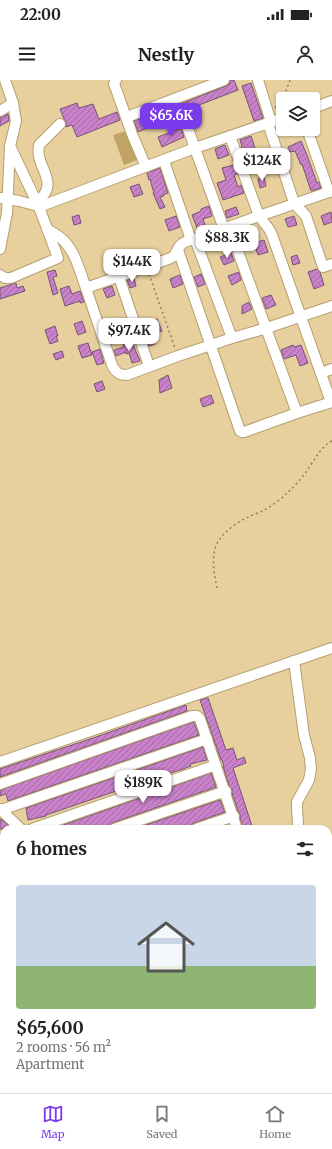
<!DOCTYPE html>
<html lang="en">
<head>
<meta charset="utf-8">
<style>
	body { margin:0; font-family:Merriweather,serif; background:#f6f6f6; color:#222; height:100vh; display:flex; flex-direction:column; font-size:15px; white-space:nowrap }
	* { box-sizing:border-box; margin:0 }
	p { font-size:13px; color:#767676 }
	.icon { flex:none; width:22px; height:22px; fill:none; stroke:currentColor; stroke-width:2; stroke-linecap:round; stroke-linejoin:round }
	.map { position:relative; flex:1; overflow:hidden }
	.panel { position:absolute; left:0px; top:745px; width:332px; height:268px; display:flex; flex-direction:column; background:#fff; border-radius:12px 12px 0 0; box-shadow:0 1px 3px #0004 }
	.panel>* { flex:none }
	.controls { position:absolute; left:276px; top:12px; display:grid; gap:8px }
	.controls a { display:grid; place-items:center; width:44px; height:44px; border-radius:4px; background:#fff; box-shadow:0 1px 3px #0004; font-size:20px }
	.price { position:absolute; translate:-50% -34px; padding:0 9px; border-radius:8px; background:#fff; color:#222; font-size:13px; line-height:26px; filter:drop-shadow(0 1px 2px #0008) }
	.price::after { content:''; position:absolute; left:50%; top:24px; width:12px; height:9px; margin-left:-6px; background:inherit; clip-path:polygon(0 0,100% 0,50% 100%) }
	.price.current { background:#7c3aed; color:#fff }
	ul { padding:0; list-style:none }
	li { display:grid; align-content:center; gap:8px; height:212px; padding:0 16px }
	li+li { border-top:1px solid #e0e0e0 }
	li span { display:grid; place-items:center; height:124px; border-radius:4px; color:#555 }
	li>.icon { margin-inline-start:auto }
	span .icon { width:72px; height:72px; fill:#fffc; stroke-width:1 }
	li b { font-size:17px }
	h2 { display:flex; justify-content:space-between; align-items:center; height:48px; padding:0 16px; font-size:17px }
	.status { display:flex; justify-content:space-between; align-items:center; height:28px; padding:0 20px; background:#fff; direction:ltr }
	.status svg { height:11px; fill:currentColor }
	header { display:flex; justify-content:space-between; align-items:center; height:52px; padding:0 16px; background:#fff; font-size:18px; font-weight:700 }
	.dock { display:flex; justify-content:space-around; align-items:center; height:56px; border-top:1px solid #e0e0e0; background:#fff; font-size:11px; color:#767676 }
	.dock a { display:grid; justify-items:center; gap:2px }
	.dock .current { color:#7c3aed }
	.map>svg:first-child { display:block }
	.green { fill:#c1a463 }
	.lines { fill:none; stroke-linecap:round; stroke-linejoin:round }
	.stream { stroke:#0ac9dc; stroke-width:2 }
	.building { fill:url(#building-hatch); stroke:#765376 }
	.minor-casing { stroke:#b49f6e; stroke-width:12 }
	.path { stroke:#91805c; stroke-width:1.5; stroke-dasharray:2 3; stroke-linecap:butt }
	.minor { stroke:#fff; stroke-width:10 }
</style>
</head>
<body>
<div class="status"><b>22:00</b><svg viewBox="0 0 49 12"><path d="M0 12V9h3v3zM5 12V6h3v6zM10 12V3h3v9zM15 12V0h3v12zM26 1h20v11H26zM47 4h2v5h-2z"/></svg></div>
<header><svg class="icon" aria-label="menu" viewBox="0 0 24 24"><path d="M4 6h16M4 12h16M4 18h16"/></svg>Nestly<svg class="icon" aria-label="person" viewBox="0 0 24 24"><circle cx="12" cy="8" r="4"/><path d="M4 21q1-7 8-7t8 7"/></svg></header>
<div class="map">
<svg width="332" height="1013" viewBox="0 0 332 1013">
	<defs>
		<pattern id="building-hatch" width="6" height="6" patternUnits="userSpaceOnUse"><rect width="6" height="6" fill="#c981c9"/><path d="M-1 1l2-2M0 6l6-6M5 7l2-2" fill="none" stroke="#a369a1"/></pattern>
	</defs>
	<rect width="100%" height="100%" fill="#e7d09e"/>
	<polygon class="green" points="130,50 140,79 124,85 113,55"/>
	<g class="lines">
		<g class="stream">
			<polyline points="0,770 4,773"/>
			<polyline points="181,1009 183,1013"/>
		</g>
	</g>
	<g class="building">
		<polygon points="232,0 234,0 238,10 186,30 180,29 177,34 166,37 164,31 170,29 170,28 226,6 229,4 230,1"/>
		<polygon points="251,3 263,38 254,41 242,6"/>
		<polygon points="77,23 79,28 93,24 99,39 117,32 120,40 77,57 72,45 66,47 66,42 64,39 60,29"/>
		<polygon points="8,34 9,41 0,46 0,38"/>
		<polygon points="148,36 152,46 138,52 134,41"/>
		<polygon points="181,48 184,57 162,67 158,57"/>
		<polygon points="251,56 258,77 246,81 241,67 242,66 240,60"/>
		<polygon points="301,61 307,75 317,103 319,102 321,108 311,111 302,84 301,85 295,71 290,72 288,67"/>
		<polygon points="225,65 229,75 218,79 215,69"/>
		<polygon points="234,85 237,94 234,95 238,107 241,105 244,113 223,120 217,103 226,100 222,88"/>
		<polygon points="160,88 168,113 163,115 164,116 160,117 165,127 160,129 153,113 154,112 153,110 150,99 149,100 147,93"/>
		<polygon points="264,97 266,106 260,108 258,99"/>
		<polygon points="139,104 143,114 134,117 130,107"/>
		<polygon points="209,126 212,136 203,139 206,148 198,150 192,135 201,131 201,129"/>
		<polygon points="236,127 239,134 227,138 225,131"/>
		<polygon points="331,132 332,142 324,145 321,136"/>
		<polygon points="79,135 81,143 74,145 72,137"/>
		<polygon points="176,136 180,147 169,151 165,140"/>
		<polygon points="294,136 297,145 288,147 285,139"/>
		<polygon points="264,160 268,172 258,175 254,163"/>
		<polygon points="231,173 234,181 224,185 220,177"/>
		<polygon points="145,175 145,176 148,175 150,179 135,184 133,179"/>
		<polygon points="297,175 300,183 293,185 291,177"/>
		<polygon points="317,189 320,192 324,205 314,209 308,192"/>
		<polygon points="55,190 57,196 53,197 58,213 53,215 47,192"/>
		<polygon points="239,192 241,200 232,205 228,196"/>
		<polygon points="201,194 205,204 198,207 194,197"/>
		<polygon points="180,195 183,204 173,208 170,199"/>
		<polygon points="134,198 136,206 130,208 127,200"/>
		<polygon points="16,203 17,208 23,206 25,211 0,219 0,208"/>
		<polygon points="69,206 72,214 80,211 84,222 80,223 80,221 65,226 60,209"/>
		<polygon points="112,206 115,215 107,218 103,209"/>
		<polygon points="271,215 276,225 266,229 262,218"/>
		<polygon points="249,222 252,229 242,234 242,226"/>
		<polygon points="157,239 162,251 154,254 149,242"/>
		<polygon points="82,241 86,252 78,255 74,244"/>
		<polygon points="55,246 58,256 56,256 58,261 50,264 45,250"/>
		<polygon points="152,255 155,264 149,266 146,257"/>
		<polygon points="132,262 140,281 132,283 129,273 126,274 126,272 116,276 114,270 124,267 123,265"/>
		<polygon points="88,263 92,275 82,278 78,266"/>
		<polygon points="293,265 294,267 301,265 308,283 300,286 296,275 284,279 281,270"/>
		<polygon points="100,269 104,283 97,285 92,272"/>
		<polygon points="62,271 64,277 56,280 53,274"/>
		<polygon points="168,295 172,308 160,313 159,300"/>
		<polygon points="102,301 105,309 97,312 94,304"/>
		<polygon points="211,315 214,323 203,327 200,319"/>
		<polygon points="208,618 226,670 233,668 237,680 244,677 246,683 233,688 253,749 243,749 240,738 240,734 238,731 232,713 232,709 229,706 223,686 224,686 222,680 221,680 200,620"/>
		<polygon points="186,625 187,631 0,697 0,689 93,658"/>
		<polygon points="193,642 194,643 199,655 8,721 6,714 0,716 0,710"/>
		<polygon points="203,667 207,680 190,684 191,686 180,690 149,699 138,703 139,705 129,708 128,707 46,735 46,736 28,740 26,728"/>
		<polygon points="211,693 216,707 112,743 109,746 98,749 52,749"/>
		<polygon points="220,720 225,732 194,743 191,745 190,749 134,749"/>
		<polygon points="0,739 4,741 12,749 0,749"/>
	</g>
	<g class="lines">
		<g class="minor-casing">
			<g id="minor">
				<polyline points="116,0 114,4 116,9 132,54 146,87"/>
				<polyline points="258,0 271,42"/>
				<polyline points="313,28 332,21"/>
				<polyline points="0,31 13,23"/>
				<polyline points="183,35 224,149"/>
				<polyline points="127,37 224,0"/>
				<polyline points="268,43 294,123 306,136 323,187 332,184"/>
				<polyline points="307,49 329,112"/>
				<polyline points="230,56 259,136 269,149 272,155 331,322"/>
				<polyline points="10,66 39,127 195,68 283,38"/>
				<polyline points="164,81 191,160"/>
				<path d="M332 111 259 136 195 159C191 160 185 161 182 164 176 168 178 174 171 178L86 208 112 285C115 292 119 295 127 295L178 276 232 258 267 248 332 226"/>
				<polyline points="1,118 19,121 38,126"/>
				<path d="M37 122C62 102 34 87 39 65L60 44"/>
				<polyline points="229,147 297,333 332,322"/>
				<path d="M47 149C53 153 60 156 65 162 76 174 80 192 86 208"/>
				<polyline points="195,159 232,258"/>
				<polyline points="0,169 7,133 10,66 16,41 13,23 5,0"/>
				<polyline points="178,170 240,351 242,352 244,352 297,333"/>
				<polyline points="0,195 5,198 11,198 58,178 39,127"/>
				<polyline points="119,197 149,286"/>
				<polyline points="321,293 332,289"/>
				<polyline points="294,581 304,655 310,678 311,689 309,700 297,722 297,728 298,745"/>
				<polyline points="0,682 332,568"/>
				<polyline points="0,704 192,636 197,636 200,639 237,749"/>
				<polyline points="0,729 21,749"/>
				<polyline points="1,730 207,659"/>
				<polyline points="32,749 216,685"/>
				<polyline points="114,749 226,711"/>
				<polyline points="196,749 234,736"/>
				<polyline points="0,780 4,784"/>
				<polyline points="0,812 4,815"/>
				<polyline points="0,826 4,824"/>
				<polyline points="0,861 4,859"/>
				<polyline points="0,896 4,895"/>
				<polyline points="0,985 4,996"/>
				<polyline points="9,1009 10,1013"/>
				<polyline points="45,1009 47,1013"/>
				<polyline points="173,1009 175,1013"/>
				<polyline points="56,1013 68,1009"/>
			</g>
		</g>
		<g class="path">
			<polyline points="275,28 285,14 290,0"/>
			<polyline points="149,194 175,268"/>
			<polyline points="108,248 126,242"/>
			<path d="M217 508C214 493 210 474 219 460 227 449 240 440 253 435 257 433 261 432 264 430 272 426 280 420 286 414 295 406 304 396 310 386 317 376 321 367 332 361"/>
		</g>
		<use href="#minor" class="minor"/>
	</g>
</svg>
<div class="controls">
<a><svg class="icon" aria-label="layers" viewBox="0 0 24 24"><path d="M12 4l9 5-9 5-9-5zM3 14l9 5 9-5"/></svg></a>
</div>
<b class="price current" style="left:171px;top:57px">$65.6K</b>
<b class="price" style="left:262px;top:102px">$124K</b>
<b class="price" style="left:227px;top:179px">$88.3K</b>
<b class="price" style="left:132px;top:203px">$144K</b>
<b class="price" style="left:129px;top:272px">$97.4K</b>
<b class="price" style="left:143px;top:724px">$189K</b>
<section class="panel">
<h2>6 homes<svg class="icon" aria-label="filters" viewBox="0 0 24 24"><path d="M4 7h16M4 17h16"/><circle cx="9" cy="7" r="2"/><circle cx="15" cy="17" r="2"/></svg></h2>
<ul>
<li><span style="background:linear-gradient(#c9d6e8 65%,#8fb573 0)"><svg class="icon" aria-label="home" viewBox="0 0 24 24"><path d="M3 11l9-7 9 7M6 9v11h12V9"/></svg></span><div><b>$65,600</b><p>2 rooms · 56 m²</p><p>Apartment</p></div></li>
</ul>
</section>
</div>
<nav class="dock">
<a class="current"><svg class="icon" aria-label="map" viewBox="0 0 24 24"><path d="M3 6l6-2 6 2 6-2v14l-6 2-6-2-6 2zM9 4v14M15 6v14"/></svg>Map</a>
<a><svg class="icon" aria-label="saved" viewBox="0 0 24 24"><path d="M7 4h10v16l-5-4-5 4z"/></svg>Saved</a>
<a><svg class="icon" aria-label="home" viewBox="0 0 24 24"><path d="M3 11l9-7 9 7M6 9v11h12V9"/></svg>Home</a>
</nav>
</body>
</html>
